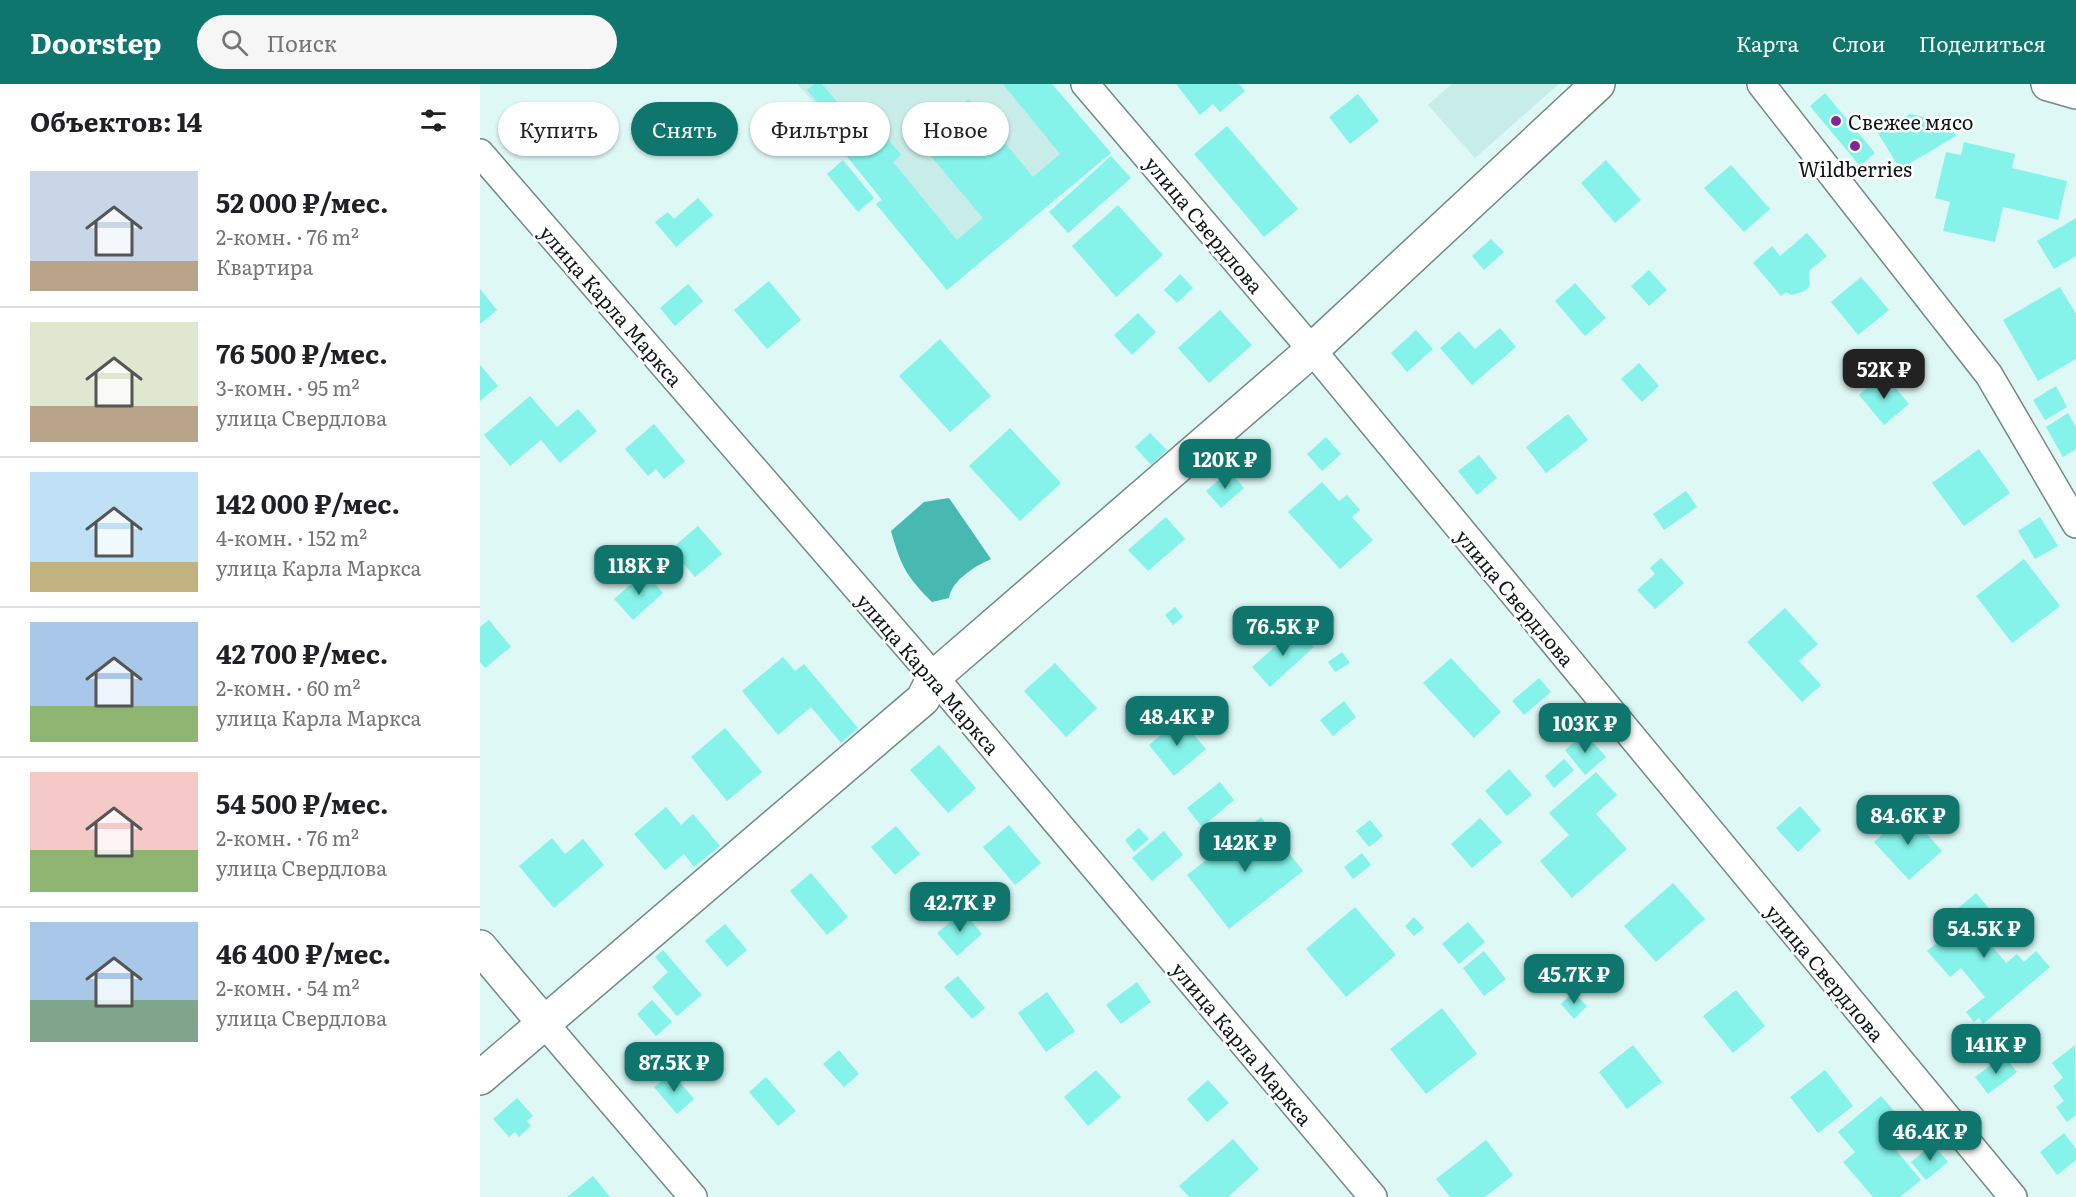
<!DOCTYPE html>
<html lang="ru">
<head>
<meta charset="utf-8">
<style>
	body { margin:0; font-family:Literata,serif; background:#f6f6f6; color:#202124; height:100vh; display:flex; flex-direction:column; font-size:22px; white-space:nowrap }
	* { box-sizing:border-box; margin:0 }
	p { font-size:20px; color:#757577 }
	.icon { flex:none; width:33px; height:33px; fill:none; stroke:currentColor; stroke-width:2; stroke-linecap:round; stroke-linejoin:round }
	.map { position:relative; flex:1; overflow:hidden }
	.details { display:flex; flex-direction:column; background:#fff; width:480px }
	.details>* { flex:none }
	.guide { position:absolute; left:18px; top:18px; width:570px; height:54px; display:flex; gap:12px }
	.price { position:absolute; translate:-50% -51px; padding:0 14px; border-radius:12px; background:#0f766e; color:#fff; font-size:20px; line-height:39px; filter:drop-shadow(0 2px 3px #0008) }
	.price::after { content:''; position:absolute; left:50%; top:36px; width:18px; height:14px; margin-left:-9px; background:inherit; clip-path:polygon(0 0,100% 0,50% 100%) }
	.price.on { background:#222; color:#fff }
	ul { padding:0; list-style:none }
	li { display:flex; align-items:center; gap:18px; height:150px; padding:0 30px }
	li+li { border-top:2px solid #e0e0e0 }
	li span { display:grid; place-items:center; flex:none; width:168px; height:120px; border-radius:0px; color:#555 }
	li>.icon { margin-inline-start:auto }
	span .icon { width:72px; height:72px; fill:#fffc; stroke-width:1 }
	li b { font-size:26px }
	h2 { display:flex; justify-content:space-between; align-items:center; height:72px; padding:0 30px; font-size:26px }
	.tag { padding:0 21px; border-radius:27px; background:#fff; box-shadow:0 2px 4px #0004; font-size:21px; line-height:54px }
	.tag.on { background:#0f766e; color:#fff }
	header { display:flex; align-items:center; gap:36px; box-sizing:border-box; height:84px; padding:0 30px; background:#0f766e; color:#fff }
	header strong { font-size:28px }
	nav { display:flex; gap:33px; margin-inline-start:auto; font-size:21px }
	.search { width:420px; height:54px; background:#f6f6f6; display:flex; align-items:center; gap:15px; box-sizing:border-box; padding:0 21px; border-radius:33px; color:#757577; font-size:22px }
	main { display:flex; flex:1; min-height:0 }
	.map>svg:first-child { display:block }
	.built { fill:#c8ece8 }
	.water { fill:#47b9b0 }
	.building { fill:#85f3e9 }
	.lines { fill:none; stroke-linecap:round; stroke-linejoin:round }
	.minor-casing { stroke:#728987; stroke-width:30 }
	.tertiary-casing { stroke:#728987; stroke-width:36 }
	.secondary-casing { stroke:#728987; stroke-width:36 }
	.minor { stroke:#fff; stroke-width:27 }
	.tertiary { stroke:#fff; stroke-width:33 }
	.secondary { stroke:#fff; stroke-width:33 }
	.poi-dot { fill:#812895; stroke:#fff; stroke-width:2 }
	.labels { text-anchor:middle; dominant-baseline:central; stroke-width:5; stroke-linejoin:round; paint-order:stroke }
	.poi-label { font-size:20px; fill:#0d1615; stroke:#fff; text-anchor:start }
	.street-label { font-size:20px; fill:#0d1615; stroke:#fff }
</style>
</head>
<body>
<header>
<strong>Doorstep</strong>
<div class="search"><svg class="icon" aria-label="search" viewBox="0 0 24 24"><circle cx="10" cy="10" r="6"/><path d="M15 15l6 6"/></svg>Поиск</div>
<nav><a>Карта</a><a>Слои</a><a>Поделиться</a></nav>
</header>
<main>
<section class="details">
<h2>Объектов: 14<svg class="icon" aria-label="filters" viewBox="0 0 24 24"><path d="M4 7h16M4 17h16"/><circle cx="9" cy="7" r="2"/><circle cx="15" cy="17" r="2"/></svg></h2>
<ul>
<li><span style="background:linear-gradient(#c9d6e8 75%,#b9a48a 0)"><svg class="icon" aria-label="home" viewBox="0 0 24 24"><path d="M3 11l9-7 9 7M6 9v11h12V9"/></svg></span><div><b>52 000 ₽/мес.</b><p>2-комн. · 76 m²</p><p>Квартира</p></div></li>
<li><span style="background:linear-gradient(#dfe7d0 70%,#b9a48a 0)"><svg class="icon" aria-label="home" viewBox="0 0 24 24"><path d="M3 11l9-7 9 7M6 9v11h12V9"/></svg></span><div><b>76 500 ₽/мес.</b><p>3-комн. · 95 m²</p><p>улица Свердлова</p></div></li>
<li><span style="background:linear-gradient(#bfe0f5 75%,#c2b280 0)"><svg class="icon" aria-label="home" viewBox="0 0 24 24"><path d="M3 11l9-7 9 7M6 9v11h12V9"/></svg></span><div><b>142 000 ₽/мес.</b><p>4-комн. · 152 m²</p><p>улица Карла Маркса</p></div></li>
<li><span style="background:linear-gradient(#a9c7e8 70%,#8fb573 0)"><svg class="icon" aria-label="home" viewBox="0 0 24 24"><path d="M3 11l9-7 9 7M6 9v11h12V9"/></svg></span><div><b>42 700 ₽/мес.</b><p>2-комн. · 60 m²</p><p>улица Карла Маркса</p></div></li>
<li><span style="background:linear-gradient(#f6c9c9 65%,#8fb573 0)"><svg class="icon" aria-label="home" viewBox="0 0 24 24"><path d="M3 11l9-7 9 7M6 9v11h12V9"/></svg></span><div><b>54 500 ₽/мес.</b><p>2-комн. · 76 m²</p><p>улица Свердлова</p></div></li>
<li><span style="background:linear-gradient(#a9c7e8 65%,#7fa58c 0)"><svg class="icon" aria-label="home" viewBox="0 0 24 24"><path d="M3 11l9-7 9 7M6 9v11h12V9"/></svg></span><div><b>46 400 ₽/мес.</b><p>2-комн. · 54 m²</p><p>улица Свердлова</p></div></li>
</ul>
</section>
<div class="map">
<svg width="1596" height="1113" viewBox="0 0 1596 1113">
	<rect width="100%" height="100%" fill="#def8f5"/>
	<g class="built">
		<polygon points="317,0 572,0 631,69 467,206 396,120 402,115 365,70 375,62"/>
		<polygon points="972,0 1079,0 995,74 948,21"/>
	</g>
	<path class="water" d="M469 414 511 475C495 482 472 496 469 514L452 518C426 492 421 482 411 447L444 418Z"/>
	<g class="building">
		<polygon points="334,0 342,0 357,18 346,28 327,6"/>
		<polygon points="523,0 572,0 631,69 467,206 396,120 402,116 365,70 398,43 421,71 413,78 477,156 503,134 438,57 489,15 553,93 580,70"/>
		<polygon points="696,0 759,0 765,7 740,28 733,20 720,31"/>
		<polygon points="1345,9 1395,69 1380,82 1330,22"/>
		<polygon points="878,10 899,37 870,60 849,33"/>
		<polygon points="1430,30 1468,39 1476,52 1420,85 1398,49"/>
		<polygon points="747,42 818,125 784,153 714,70"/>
		<polygon points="1484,58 1535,70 1532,84 1587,97 1578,136 1523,123 1515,158 1463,147 1470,118 1455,114 1466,68 1481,71"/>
		<polygon points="631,72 651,94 588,149 569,128"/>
		<polygon points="363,76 394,114 378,128 347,90"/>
		<polygon points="1126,76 1161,116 1135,139 1101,99"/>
		<polygon points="1251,81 1290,125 1264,148 1224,104"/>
		<polygon points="218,114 233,131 196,163 175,138 188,128 194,135"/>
		<polygon points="638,121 683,171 636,213 592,162"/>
		<polygon points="1596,134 1596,172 1574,185 1557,157"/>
		<polygon points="1327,149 1347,172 1329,187 1330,201 1325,207 1312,211 1306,208 1301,212 1273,179 1292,162 1300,172"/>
		<polygon points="1011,155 1024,168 1004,186 992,172"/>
		<polygon points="1169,186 1187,206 1169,222 1151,202"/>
		<polygon points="700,190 713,204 697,219 684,206"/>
		<polygon points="1381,193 1409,226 1378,251 1351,218"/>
		<polygon points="289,197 321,236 287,265 254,226"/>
		<polygon points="1095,199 1126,234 1105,252 1075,217"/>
		<polygon points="208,200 223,217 195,242 180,224"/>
		<polygon points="1580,203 1596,230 1596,275 1558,297 1523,236"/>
		<polygon points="0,205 17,226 0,240"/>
		<polygon points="740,226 772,261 729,299 698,264"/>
		<polygon points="658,229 676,248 652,271 634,251"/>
		<polygon points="1020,244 1036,263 992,301 960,264 979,247 995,265"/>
		<polygon points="936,246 953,265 927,288 911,269"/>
		<polygon points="460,255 511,312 470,348 419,292"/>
		<polygon points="1159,279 1179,302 1162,318 1141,295"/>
		<polygon points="0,281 18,302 0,317"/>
		<polygon points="1404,290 1429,320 1404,341 1379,311"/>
		<polygon points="1576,302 1587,323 1565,336 1553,316"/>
		<polygon points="50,312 77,343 98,325 117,347 80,379 61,356 30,382 4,351"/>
		<polygon points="1588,329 1596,343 1596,365 1583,373 1566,343"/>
		<polygon points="1088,330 1108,356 1066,389 1046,363"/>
		<polygon points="174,340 205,377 184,395 176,385 168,392 145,365"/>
		<polygon points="530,344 581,399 540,437 489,382"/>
		<polygon points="670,349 687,366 671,381 655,363"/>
		<polygon points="846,353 861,370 842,387 827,370"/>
		<polygon points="1499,365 1530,409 1484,442 1452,399"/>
		<polygon points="999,371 1017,394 997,411 978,387"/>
		<polygon points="749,387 764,404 741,424 726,407"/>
		<polygon points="842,398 859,417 867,411 880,426 872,433 893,456 860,485 808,428"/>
		<polygon points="1206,407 1217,423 1184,446 1173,430"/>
		<polygon points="686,433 705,455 668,487 648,466"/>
		<polygon points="1560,433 1578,462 1555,475 1538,447"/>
		<polygon points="218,442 242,470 215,493 191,465"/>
		<polygon points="1181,474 1204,499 1175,525 1157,506 1175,490 1170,484"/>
		<polygon points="1544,475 1580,522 1532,559 1496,512"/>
		<polygon points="165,488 183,509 153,536 134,515"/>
		<polygon points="695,523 703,533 693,541 685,531"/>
		<polygon points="1305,524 1338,560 1319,577 1341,601 1322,618 1267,558"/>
		<polygon points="9,536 31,563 5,584 0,578 0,543"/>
		<polygon points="817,543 834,563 790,603 772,583"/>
		<polygon points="862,568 870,579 855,588 848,578"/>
		<polygon points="303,573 315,587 324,580 378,644 361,659 331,623 298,651 262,607"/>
		<polygon points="971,574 1021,628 994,654 943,599"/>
		<polygon points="575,579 617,624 586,653 544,607"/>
		<polygon points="1059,594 1071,608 1044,631 1032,617"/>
		<polygon points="864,617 876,633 853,652 840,636"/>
		<polygon points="700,635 726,665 694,692 669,661"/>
		<polygon points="245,644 282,688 247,717 211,673"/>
		<polygon points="1105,649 1126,673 1105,691 1085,666"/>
		<polygon points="459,661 496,704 468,729 430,686"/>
		<polygon points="1084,675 1094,686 1074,704 1065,692"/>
		<polygon points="1029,685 1052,711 1027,732 1005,707"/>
		<polygon points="1116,688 1137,711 1116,730 1147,765 1092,814 1060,777 1089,751 1069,729"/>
		<polygon points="740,698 754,716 722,743 707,724"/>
		<polygon points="1320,722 1341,746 1318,768 1296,744"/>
		<polygon points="186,723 201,741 213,730 240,762 214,783 204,770 185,786 154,750"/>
		<polygon points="1427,728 1462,767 1429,796 1394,758"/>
		<polygon points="781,733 823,787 749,845 707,791"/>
		<polygon points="1000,734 1022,758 992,784 971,760"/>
		<polygon points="890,736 903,752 889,763 876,747"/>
		<polygon points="529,741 561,779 535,801 503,763"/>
		<polygon points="416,742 440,770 415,791 391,763"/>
		<polygon points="659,744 669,755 654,768 645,756"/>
		<polygon points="684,747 703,771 672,797 652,774"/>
		<polygon points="72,754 85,770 103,755 124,781 74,824 39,782"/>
		<polygon points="882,769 891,781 873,795 864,783"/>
		<polygon points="331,789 368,833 347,851 310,807"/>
		<polygon points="1193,799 1225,835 1176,878 1144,842"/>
		<polygon points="1496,809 1524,842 1507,856 1526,879 1537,870 1544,878 1556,867 1570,883 1503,940 1499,934 1494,938 1486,928 1505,913 1481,884 1470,893 1447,867 1471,847 1463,837"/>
		<polygon points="875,823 916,871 866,913 826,865"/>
		<polygon points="483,827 502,850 477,872 457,849"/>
		<polygon points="934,833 944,844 934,852 925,842"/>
		<polygon points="988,838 1005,858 979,880 962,860"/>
		<polygon points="245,840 267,866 247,883 225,857"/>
		<polygon points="183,866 222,911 197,932 172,903 188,888 175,873"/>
		<polygon points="1004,867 1026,895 1004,912 983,884"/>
		<polygon points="478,892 505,924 492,935 464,903"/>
		<polygon points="657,898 671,918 641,940 626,921"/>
		<polygon points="1256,906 1285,942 1253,969 1223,932"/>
		<polygon points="567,908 595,947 566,968 538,929"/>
		<polygon points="1093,908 1107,922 1094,935 1081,920"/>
		<polygon points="172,916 192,938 176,952 157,930"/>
		<polygon points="962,924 997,970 946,1010 910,965"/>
		<polygon points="1153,961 1182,998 1147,1025 1119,988"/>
		<polygon points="1595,961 1596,1031 1587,1038 1576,1023 1584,1017 1573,1002 1583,994 1572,979"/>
		<polygon points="359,966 379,990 364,1003 343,980"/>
		<polygon points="1524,971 1537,988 1508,1010 1495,993"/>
		<polygon points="616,986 641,1013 608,1042 584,1013"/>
		<polygon points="1345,986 1373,1022 1338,1049 1310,1013"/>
		<polygon points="192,989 214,1015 197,1030 174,1003"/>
		<polygon points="286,993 316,1027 298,1042 269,1008"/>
		<polygon points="728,996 749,1019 727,1038 707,1015"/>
		<polygon points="1401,1012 1428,1043 1410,1059 1441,1096 1420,1113 1393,1113 1363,1078 1375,1068 1358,1048"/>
		<polygon points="37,1014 53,1032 47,1037 51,1042 39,1053 35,1048 29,1053 13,1035"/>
		<polygon points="1584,1049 1596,1065 1596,1076 1577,1091 1560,1068"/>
		<polygon points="753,1055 779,1085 748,1113 709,1113 699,1102"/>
		<polygon points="1006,1056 1033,1091 1005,1113 970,1113 956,1095"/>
		<polygon points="1453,1060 1468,1078 1446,1096 1431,1078"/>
		<polygon points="113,1092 130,1113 87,1113"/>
	</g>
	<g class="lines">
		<g class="minor-casing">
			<g id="minor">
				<polyline points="605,0 832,266 1533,1113"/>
				<polyline points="1281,0 1509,291 1596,440"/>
				<polyline points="0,69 454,593 893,1113"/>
				<polyline points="64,939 213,1113"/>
			</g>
		</g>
		<g class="tertiary-casing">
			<g id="tertiary">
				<polyline points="0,863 64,939"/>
				<polyline points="0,994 443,615 454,593 832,266 1118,0"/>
			</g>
		</g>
		<g class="secondary-casing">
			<polyline id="secondary" points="1568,0 1596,8"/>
		</g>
		<use href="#minor" class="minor"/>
		<use href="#tertiary" class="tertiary"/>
		<use href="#secondary" class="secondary"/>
	</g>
	<g class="poi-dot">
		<circle cx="1356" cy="37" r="6"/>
		<circle cx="1375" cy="62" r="6"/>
	</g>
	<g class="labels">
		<g class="poi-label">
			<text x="1368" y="37">Свежее мясо</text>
			<text x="1375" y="84" text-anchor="middle">Wildberries</text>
		</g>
		<g class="street-label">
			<text transform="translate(725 140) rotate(50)">улица Свердлова</text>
			<text transform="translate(132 221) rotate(49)">улица Карла Маркса</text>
			<text transform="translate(1036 513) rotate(50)">улица Свердлова</text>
			<text transform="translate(449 589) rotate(49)">улица Карла Маркса</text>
			<text transform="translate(1346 888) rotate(50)">улица Свердлова</text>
			<text transform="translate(763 959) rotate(50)">улица Карла Маркса</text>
		</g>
	</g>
</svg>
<b class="price on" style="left:1404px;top:316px">52K ₽</b>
<b class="price" style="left:745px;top:406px">120K ₽</b>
<b class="price" style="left:159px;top:512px">118K ₽</b>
<b class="price" style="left:803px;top:573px">76.5K ₽</b>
<b class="price" style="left:697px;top:663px">48.4K ₽</b>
<b class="price" style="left:1105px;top:670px">103K ₽</b>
<b class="price" style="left:1428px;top:762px">84.6K ₽</b>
<b class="price" style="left:765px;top:789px">142K ₽</b>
<b class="price" style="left:480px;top:849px">42.7K ₽</b>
<b class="price" style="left:1504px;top:875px">54.5K ₽</b>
<b class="price" style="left:1094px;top:921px">45.7K ₽</b>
<b class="price" style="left:1516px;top:991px">141K ₽</b>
<b class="price" style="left:194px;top:1009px">87.5K ₽</b>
<b class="price" style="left:1450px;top:1078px">46.4K ₽</b>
<div class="guide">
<a class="tag">Купить</a>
<a class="tag on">Снять</a>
<a class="tag">Фильтры</a>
<a class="tag">Новое</a>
</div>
</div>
</main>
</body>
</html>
